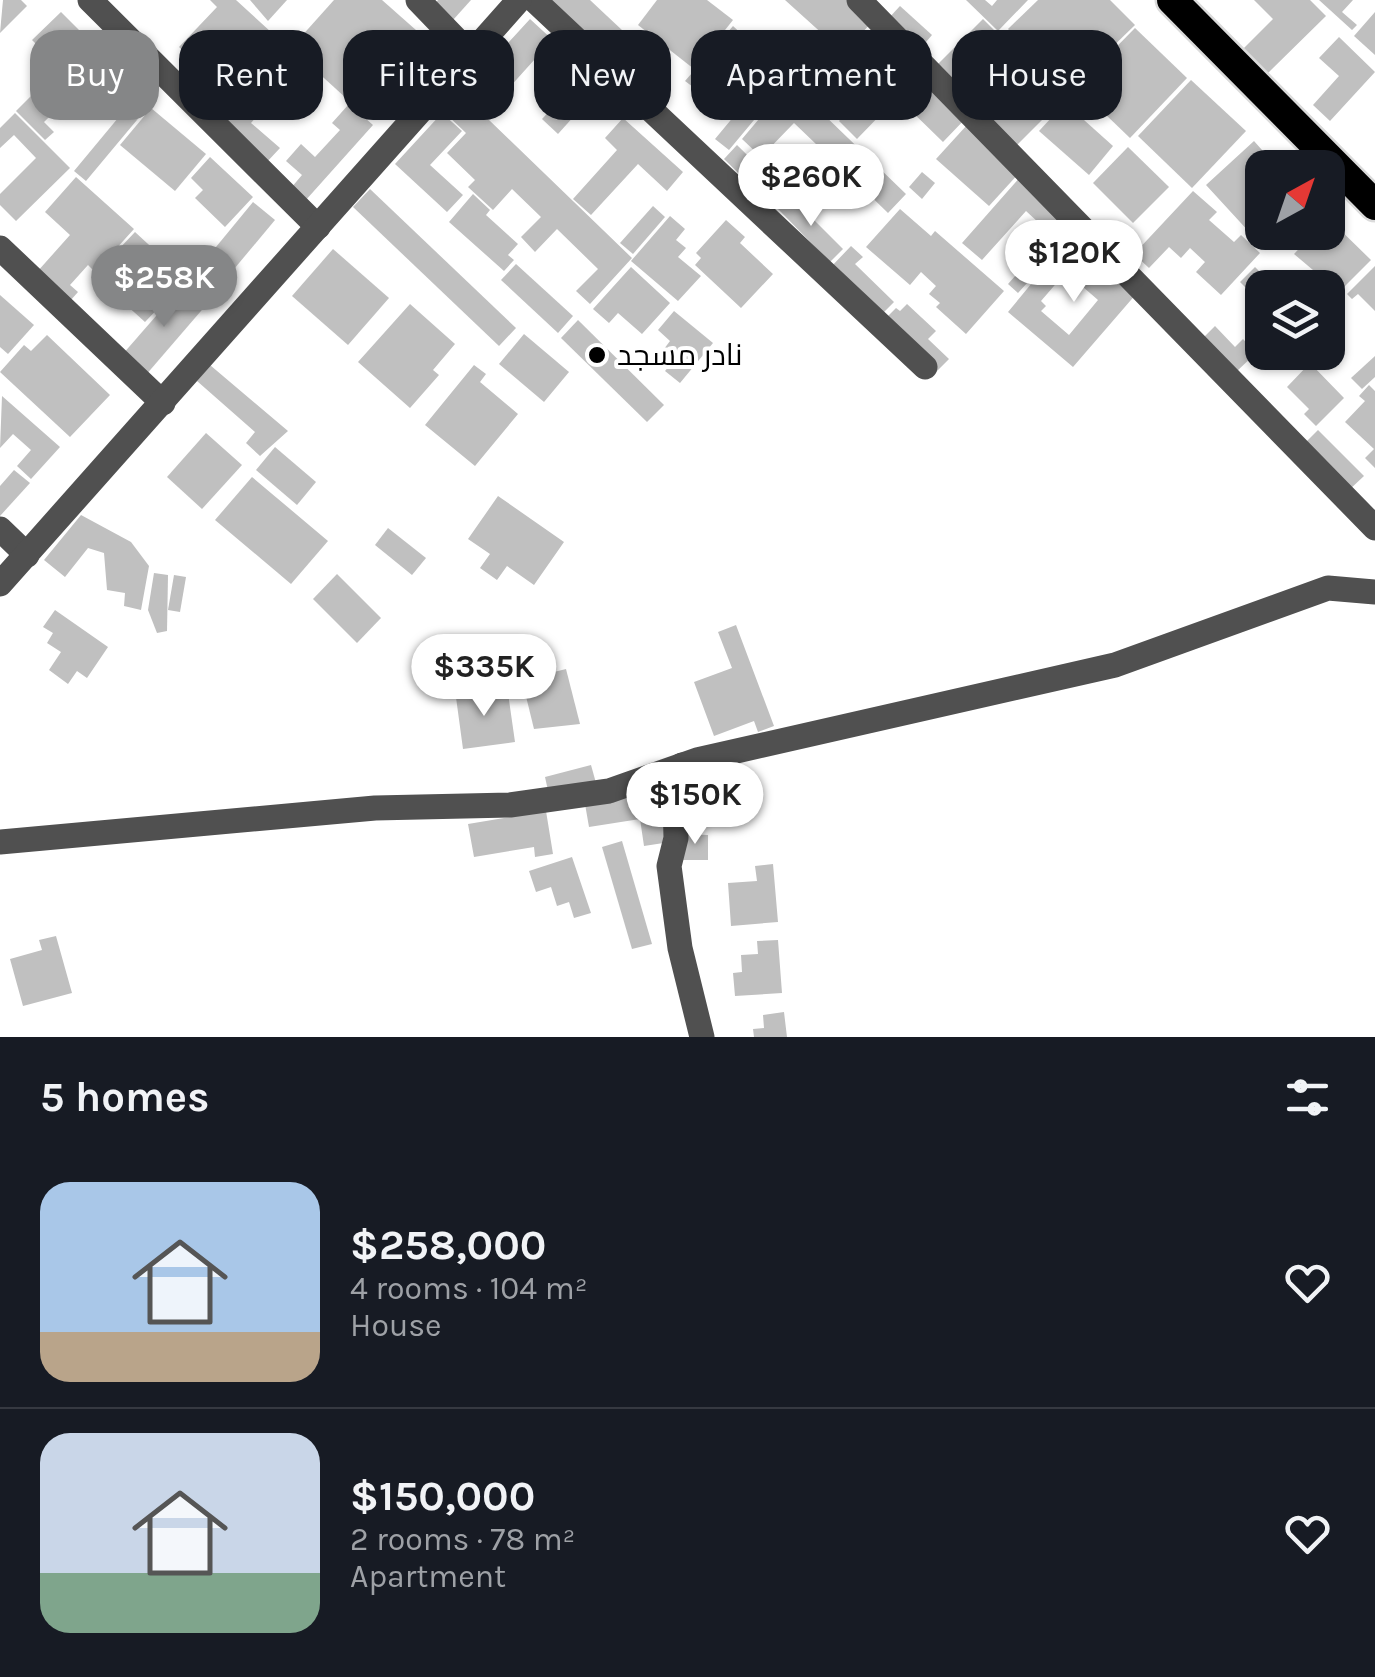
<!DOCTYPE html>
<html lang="en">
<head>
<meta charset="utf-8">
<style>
	body { margin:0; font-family:Karla,Cairo,sans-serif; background:#20242c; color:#f1f3f6; height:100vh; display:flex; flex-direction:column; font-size:38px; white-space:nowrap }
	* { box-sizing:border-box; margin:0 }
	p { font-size:32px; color:#9ea1a6 }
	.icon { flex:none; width:55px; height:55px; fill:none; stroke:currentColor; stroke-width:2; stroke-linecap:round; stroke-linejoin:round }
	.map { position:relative; height:1037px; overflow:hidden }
	.drawer { display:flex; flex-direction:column; background:#171b24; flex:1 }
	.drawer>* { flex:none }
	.guide { position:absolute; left:30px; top:30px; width:1315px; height:90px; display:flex; gap:20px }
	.needle { width:65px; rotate:40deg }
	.buttons { position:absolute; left:1245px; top:150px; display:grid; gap:20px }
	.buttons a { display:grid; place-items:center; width:100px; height:100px; border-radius:20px; background:#171b24; box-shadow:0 2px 8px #0004; font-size:50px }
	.price { position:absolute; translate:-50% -85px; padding:0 22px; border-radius:35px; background:#fff; color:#222; font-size:32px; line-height:65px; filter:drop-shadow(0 2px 5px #0008) }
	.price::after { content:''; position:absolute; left:50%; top:60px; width:30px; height:22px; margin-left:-15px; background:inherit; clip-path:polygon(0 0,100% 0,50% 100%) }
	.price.on { background:#858687; color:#fff }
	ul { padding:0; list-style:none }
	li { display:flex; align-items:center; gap:30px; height:250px; padding:0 40px }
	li+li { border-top:2px solid #363941 }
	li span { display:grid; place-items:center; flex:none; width:280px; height:200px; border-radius:30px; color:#555 }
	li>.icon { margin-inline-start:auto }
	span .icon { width:120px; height:120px; fill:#fffc; stroke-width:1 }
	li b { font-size:42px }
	h2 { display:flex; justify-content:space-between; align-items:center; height:120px; padding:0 40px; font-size:42px }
	.pill { padding:0 35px; border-radius:30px; background:#171b24; box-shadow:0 2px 8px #0004; font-size:35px; line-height:90px }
	.pill.on { background:#858687; color:#fff }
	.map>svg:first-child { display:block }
	.building { fill:#c0c0c0 }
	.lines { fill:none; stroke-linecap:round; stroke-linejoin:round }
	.highway-casing { stroke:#dbdbdb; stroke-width:35 }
	.minor { stroke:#505050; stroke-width:25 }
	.highway { stroke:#000; stroke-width:30 }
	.poi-dot { fill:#000; stroke:#fff; stroke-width:4 }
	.labels { text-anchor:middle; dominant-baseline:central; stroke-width:8; stroke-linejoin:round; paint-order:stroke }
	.poi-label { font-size:30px; fill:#000; stroke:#fff; text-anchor:start }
</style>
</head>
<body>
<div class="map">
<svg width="1375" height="1037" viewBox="0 0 1375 1037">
	<rect width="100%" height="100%" fill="#fff"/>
	<g class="building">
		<polygon points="3,0 21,0 27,6 0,33"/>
		<polygon points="210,0 236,0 283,43 273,55 264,46 243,69 226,53 213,67 198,53 192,59 179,47 217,7"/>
		<polygon points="250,0 287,0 268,21"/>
		<polygon points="334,0 382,0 434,46 369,119 291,48"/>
		<polygon points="438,0 471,0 453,20 435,4"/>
		<polygon points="549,0 590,0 623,31 604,51"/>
		<polygon points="657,0 707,0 733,20 694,69 638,25"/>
		<polygon points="785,0 848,0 872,22 813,86 796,70 826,37"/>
		<polygon points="966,0 985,0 992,6 997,0 1028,0 998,31"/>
		<polygon points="1038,0 1110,0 1135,25 1067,91 1008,29"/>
		<polygon points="1254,0 1310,0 1326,16 1267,74 1243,49 1273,19"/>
		<polygon points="1319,0 1353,0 1342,12 1357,25 1352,30"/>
		<polygon points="900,6 932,35 920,49 888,19"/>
		<polygon points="61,12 85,36 71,49 64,42 49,57 32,40"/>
		<polygon points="1375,12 1375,55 1354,36"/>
		<polygon points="530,19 581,66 564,85 535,59 490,109 467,88"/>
		<polygon points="983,19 1063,99 1017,145 937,65"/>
		<polygon points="733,26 789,78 729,150 715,139 764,80 730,51 697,90 685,81"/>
		<polygon points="874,28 967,117 943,142 904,104 893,116 886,109 857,139 839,121 867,91 854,79 879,52 864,38"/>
		<polygon points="1135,28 1187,78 1130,138 1077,87"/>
		<polygon points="1339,37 1375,72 1330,121 1313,105 1339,76 1319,58"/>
		<polygon points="87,40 107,60 44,122 54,132 45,140 16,111"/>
		<polygon points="282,56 297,70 251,123 280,148 266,163 193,99 208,82 237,107"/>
		<polygon points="105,63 152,102 86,181 74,171 123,112 105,96 93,111 76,98"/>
		<polygon points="1191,80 1246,131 1192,188 1138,136"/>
		<polygon points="790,82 906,194 888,213 852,178 831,199 822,190 809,203 797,192 809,180 795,167 817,145 794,123 761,157 742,139"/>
		<polygon points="568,91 584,105 558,134 542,119"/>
		<polygon points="461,93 632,258 590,304 576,291 598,269 557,229 535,252 521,237 541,217 512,189 493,210 468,187 475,180 447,153 466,133 443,111"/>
		<polygon points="1065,103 1113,146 1089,175 1039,131"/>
		<polygon points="349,104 373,125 305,201 291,188 302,175 286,161 301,144 315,157 340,130 332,123"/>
		<polygon points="151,108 206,154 175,191 120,145"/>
		<polygon points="15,113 70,168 16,221 0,205 0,194 36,158 14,135 0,148 0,128"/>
		<polygon points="442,113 462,131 430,165 463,195 447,212 395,164"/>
		<polygon points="623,118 683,172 667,191 638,164 591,215 573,199 617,150 605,138"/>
		<polygon points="967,125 1020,172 989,206 936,159"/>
		<polygon points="1254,141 1278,168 1262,168 1262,224 1251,234 1206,185"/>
		<polygon points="737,145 785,192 772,206 724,159"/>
		<polygon points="1128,147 1169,187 1133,223 1093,183"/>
		<polygon points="210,157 253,197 225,227 195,198 203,190 191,178"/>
		<polygon points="922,172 935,183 922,199 909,187"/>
		<polygon points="1021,176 1078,227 1018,293 1008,284 1052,235 1026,211 982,260 962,243"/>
		<polygon points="76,177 134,229 95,272 88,265 70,285 78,292 70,301 37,272 70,235 45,212"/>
		<polygon points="370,189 516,328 499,346 353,207"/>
		<polygon points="1193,191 1217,212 1209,220 1234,242 1241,235 1260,253 1221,295 1196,272 1205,262 1190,248 1181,258 1169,247 1149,268 1134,254"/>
		<polygon points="473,194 490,210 486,215 518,244 508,255 514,260 504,271 449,222"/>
		<polygon points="791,197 843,249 830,262 778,209"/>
		<polygon points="253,202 275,220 209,299 188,281"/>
		<polygon points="653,206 665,217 633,254 620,243"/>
		<polygon points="900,209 931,236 935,231 1004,291 966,334 936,307 940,303 929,294 936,286 921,272 910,285 866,247"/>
		<polygon points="670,216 685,229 676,240 686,248 678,257 701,276 678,301 631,261"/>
		<polygon points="1328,218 1371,260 1339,292 1294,254 1315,232 1328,232"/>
		<polygon points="726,220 745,237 740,243 773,274 741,308 695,265 701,258 696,253"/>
		<polygon points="135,232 186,279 145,322 124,303 148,277 118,250"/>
		<polygon points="1079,244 1137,293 1073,367 1008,312 1046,266 1060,279 1041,301 1046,306 1041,311 1069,335 1098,300 1060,267"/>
		<polygon points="851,246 863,257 855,264 894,302 880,316 830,268"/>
		<polygon points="333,249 389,298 348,345 292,296"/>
		<polygon points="516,264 573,316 558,333 501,280"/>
		<polygon points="1375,266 1375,311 1358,294 1352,299 1347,294"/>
		<polygon points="631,267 670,303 642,334 618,313 609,323 593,309"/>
		<polygon points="1255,267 1276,288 1262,288 1262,304 1240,282"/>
		<polygon points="184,284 207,304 145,376 122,355"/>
		<polygon points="0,295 34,325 8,354 0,347"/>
		<polygon points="410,304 455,344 433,370 439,375 410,408 358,362"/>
		<polygon points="907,304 936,331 928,339 949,359 934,374 881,323 896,308 900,311"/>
		<polygon points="674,311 713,343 680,383 665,371 675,359 664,349 670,341 658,330"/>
		<polygon points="578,320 664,405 647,422 561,338"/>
		<polygon points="1215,326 1235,347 1243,339 1256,353 1236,372 1203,338"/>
		<polygon points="524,334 569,372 544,402 499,364"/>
		<polygon points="47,335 110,395 70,437 0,372 24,345 31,351"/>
		<polygon points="1375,356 1375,377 1362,389 1351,378"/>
		<polygon points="1310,363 1344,398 1316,426 1304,414 1309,409 1287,387"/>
		<polygon points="210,365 288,431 260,456 246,443 255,432 197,381"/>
		<polygon points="474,365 486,374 480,382 518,414 475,466 425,425"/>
		<polygon points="1369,385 1375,391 1375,468 1365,458 1374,449 1345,422 1365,401 1359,396"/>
		<polygon points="2,396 60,447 31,479 17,466 31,450 13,434 0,448"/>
		<polygon points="1318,430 1364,476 1349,490 1303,445"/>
		<polygon points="206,433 242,465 202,509 167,477"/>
		<polygon points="275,447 316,482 297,505 256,470"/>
		<polygon points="14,470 30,483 0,516 0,486"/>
		<polygon points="252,477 328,541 291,584 215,520"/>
		<polygon points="498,496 564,542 534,585 507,566 497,580 480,568 490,554 468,539"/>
		<polygon points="81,515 131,542 149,566 141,610 124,606 125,593 107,590 104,553 88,548 65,577 44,560"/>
		<polygon points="388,528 426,558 412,575 375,545"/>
		<polygon points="154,573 168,575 167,631 157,633 148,610"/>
		<polygon points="337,574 381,618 357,643 313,599"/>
		<polygon points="174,575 186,577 180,612 168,610"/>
		<polygon points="55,610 108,647 87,678 77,671 68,684 49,670 61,652 47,643 53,633 43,627"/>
		<polygon points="736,625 774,726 758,732 754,721 714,736 694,682 732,668 718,632"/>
		<polygon points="566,669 580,724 534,729 522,680"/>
		<polygon points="477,687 478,696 508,693 515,742 463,749 455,690"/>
		<polygon points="591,765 596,783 549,795 545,777"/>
		<polygon points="662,791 670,842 644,846 640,819 589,827 585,804"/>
		<polygon points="546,811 553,854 535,857 534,847 474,857 468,824"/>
		<polygon points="682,834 708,835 708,860 682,860"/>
		<polygon points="622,841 652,944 632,949 602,847"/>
		<polygon points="572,857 591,913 574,918 569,902 557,906 551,887 536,892 529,871"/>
		<polygon points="773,864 778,922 731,926 728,883 757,881 755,866"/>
		<polygon points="56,936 72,993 23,1006 10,959 42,950 39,940"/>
		<polygon points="778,940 782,993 735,996 733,973 742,972 741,955 758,954 757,941"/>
		<polygon points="784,1012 787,1037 754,1037 753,1029 764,1028 763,1015"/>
	</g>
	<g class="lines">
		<g class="highway-casing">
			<polyline id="highway" points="1172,0 1375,205"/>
		</g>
		<g class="minor">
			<polyline points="90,0 318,227"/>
			<polyline points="418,0 471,55"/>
			<polyline points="534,0 925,367"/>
			<polyline points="859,0 1375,528"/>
			<polyline points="0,248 163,403"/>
			<polyline points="0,529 27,555"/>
			<polyline points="0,584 519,0"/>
			<polyline points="682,765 675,800 676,838 669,866 680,948 702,1037"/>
			<polyline points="0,842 375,808 510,805 609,791 697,760 1115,665 1328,588 1375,592"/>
		</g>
		<use href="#highway" class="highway"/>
	</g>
	<circle class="poi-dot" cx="597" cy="355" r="10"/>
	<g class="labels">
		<g class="poi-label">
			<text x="617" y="355">نادر مسجد</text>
		</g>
	</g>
</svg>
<div class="buttons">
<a><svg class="needle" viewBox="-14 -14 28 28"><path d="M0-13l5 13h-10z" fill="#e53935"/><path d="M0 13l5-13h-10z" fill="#9ea1a6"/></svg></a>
<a><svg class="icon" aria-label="layers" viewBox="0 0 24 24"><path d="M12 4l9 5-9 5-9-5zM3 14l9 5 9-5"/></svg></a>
</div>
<b class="price" style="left:811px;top:229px">$260K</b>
<b class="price" style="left:1074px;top:305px">$120K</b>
<b class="price on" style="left:164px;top:330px">$258K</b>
<b class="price" style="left:484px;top:719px">$335K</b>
<b class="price" style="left:695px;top:847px">$150K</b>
<div class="guide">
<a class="pill on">Buy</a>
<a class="pill">Rent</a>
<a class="pill">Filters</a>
<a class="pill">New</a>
<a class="pill">Apartment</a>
<a class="pill">House</a>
</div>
</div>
<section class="drawer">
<h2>5 homes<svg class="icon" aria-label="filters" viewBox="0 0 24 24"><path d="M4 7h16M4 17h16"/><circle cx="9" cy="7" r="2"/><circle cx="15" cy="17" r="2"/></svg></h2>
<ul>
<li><span style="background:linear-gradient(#a9c7e8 75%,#b9a48a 0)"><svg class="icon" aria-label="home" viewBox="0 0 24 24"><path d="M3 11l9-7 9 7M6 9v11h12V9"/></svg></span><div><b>$258,000</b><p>4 rooms · 104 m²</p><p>House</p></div><svg class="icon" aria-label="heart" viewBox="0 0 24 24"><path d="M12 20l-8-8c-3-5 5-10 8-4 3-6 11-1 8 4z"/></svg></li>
<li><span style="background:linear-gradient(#c9d6e8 70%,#7fa58c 0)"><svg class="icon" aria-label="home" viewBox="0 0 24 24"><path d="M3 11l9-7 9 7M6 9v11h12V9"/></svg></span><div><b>$150,000</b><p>2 rooms · 78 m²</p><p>Apartment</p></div><svg class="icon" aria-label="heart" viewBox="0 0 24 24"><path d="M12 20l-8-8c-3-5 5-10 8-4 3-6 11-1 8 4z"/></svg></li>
</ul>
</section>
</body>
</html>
